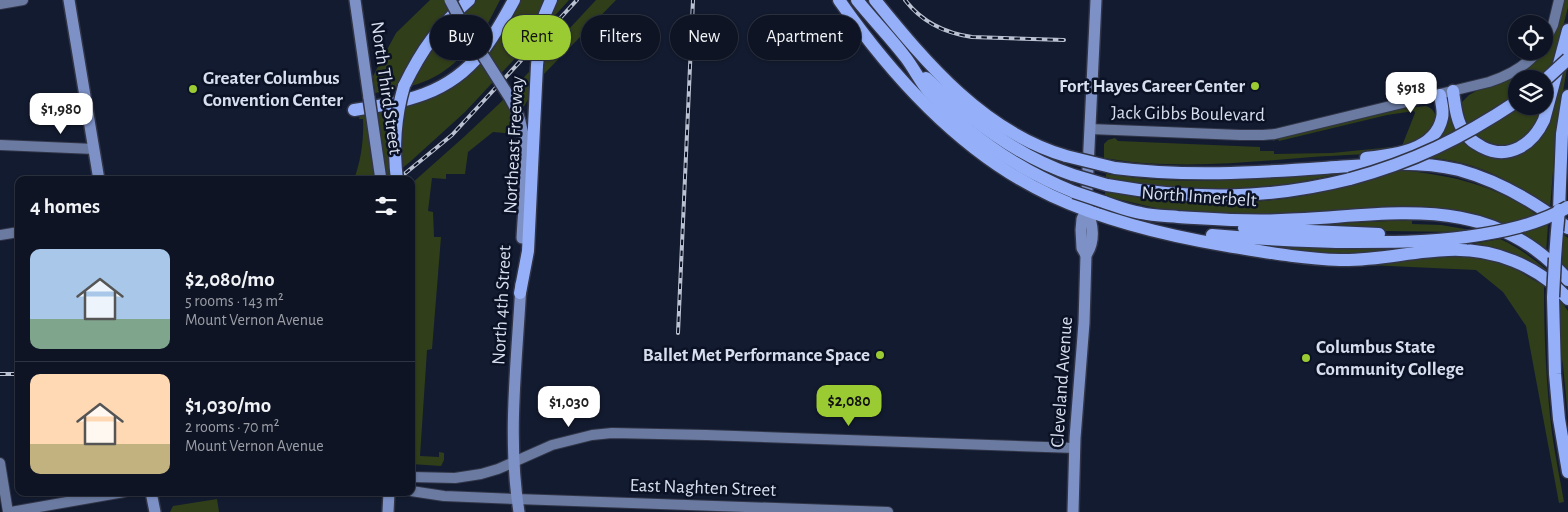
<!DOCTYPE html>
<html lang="en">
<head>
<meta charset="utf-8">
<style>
	body { margin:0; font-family:"Alegreya Sans",sans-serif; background:#1c2131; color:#f1f3f6; height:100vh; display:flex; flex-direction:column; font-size:19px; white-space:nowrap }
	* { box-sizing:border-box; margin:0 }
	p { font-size:16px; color:#9b9ea6 }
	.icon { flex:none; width:28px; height:28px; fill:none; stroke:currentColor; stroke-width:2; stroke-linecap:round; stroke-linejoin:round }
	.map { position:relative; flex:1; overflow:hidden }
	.drawer { position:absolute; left:15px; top:176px; width:400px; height:320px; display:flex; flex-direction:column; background:#0e1424; border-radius:10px; box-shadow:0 1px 4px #0004,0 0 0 1px #2e3341 }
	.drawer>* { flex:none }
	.top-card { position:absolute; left:430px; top:15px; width:475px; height:45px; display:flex; gap:10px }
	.controls { position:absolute; left:1508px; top:15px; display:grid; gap:10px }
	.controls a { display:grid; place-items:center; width:45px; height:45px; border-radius:50%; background:#0e1424; box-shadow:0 1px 4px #0004,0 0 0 1px #2e3341; font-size:25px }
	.price { position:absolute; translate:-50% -42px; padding:0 11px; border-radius:10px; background:#fff; color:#222; font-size:16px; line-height:32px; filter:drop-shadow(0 1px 2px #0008) }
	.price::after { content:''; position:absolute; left:50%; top:30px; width:15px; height:11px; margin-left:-8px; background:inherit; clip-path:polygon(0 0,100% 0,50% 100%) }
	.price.active { background:#9bcb33; color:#111 }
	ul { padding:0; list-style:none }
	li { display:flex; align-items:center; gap:15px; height:125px; padding:0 15px }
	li+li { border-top:1px solid #2e3341 }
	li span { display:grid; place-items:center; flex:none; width:140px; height:100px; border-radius:10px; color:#555 }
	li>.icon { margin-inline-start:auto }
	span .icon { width:60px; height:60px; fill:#fffc; stroke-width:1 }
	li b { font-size:21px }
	h2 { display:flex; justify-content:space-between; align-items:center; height:60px; padding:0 15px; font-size:21px }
	.pill { padding:0 18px; border-radius:22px; background:#0e1424; box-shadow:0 1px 4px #0004,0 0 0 1px #2e3341; font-size:18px; line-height:45px }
	.pill.active { background:#9bcb33; color:#111 }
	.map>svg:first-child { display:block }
	.green { fill:#313e1a }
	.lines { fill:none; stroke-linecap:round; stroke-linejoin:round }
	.secondary-casing { stroke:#313547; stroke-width:12 }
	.primary-casing { stroke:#313547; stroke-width:14 }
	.highway-casing { stroke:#313547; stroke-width:15 }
	.secondary { stroke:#6a7aa1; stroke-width:10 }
	.primary { stroke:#7d91c6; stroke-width:11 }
	.highway { stroke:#95b0f8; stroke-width:12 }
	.rail-casing { stroke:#bac1d1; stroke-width:4 }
	.rail { stroke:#0b1226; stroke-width:2; stroke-dasharray:5.5; stroke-linecap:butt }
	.primary-bridge-casing { stroke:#313547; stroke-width:14; stroke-linecap:butt }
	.highway-bridge-casing { stroke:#313547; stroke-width:15; stroke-linecap:butt }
	.primary-bridge { stroke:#7d91c6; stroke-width:11 }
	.highway-bridge { stroke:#95b0f8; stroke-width:12 }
	.poi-dot { fill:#9bcb33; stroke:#0b1226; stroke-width:2 }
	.labels { text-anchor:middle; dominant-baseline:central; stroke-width:5; stroke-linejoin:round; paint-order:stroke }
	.poi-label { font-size:19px; font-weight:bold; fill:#d7deed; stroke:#0b1226; text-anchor:start }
	.street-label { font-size:19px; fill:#d7deed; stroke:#0b1226 }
</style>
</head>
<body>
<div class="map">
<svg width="1568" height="512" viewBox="0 0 1568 512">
	<rect width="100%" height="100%" fill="#131b30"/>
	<g class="green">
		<path d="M430 0H459C432 26 410 53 397 89L375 93 373 76 396 33Z"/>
		<path d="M475 0H500L486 27 484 26C465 56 445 77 411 86 425 52 450 26 475 0Z"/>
		<path d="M519 0H546L538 21 534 38 465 112 411 161 388 180H354C361 160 364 140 363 119H359L360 114 447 90Z"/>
		<polygon points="558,0 569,0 550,21"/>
		<polygon points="596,0 616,0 542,76 514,123 517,134 493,132 468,152 465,174 446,174 446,179 432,178 428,211 433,212 434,237 441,237 432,349 427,350 420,456 439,457 439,452 444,453 444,460 441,466 411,464 411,347 414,321 414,293 411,248 411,184 465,136 501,102"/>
		<polygon points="1563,0 1568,0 1568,7 1544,102 1544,79 1516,79 1516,106 1543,106 1538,123 1528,136 1511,146 1493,146 1477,138 1465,124 1460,104 1469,95 1540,55 1557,28"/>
		<path d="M1564 60 1568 62 1556 133 1550 208C1520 187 1489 168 1453 161 1437 158 1422 157 1406 156L1448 111V101L1467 142 1526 149Z"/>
		<path d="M1426 106C1443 112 1434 130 1423 138 1417 143 1410 147 1403 148 1374 155 1342 155 1312 157 1263 161 1213 166 1164 164 1144 164 1124 161 1104 158V144L1108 140 1115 138 1118 141 1260 147V151H1274V154L1332 153 1402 146 1415 113 1414 111 1387 115 1279 141 1278 139 1273 141 1272 139 1391 110Z"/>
		<path d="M1399 170C1453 175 1506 187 1548 224L1546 253 1523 236 1500 223 1487 218 1453 210 1415 207 1282 214H1224L1164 210 1105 196V191C1183 209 1274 207 1351 185 1367 181 1383 175 1399 170Z"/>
		<path d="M1348 172 1291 184 1228 190 1153 187 1106 179V174C1124 176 1142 179 1160 180 1222 183 1285 176 1348 172Z"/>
		<polygon points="1412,220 1412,224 1441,225 1471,230 1457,232 1386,231 1302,227 1301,225"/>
		<polygon points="1564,235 1568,238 1568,275 1561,266"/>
		<path d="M1500 239C1518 247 1532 258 1547 270L1546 272 1471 246 1472 244Z"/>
		<polygon points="1242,242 1437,246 1365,257 1329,256"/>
		<path d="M1471 255 1518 267 1517 270 1544 286C1544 335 1546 384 1552 433 1555 456 1560 479 1564 502L1559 503 1526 326 1503 292 1476 270 1368 265 1425 257Z"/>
		<polygon points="1560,300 1568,311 1568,417 1563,365 1558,336"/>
		<polygon points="217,499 219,512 170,512 173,506"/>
	</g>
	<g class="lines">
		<g class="secondary-casing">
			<g id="secondary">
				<polyline points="0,4 23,0"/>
				<polyline points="1544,43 1553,25 1559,0"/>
				<path d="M1090 129 1240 135H1263L1275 134 1489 82C1508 76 1525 67 1538 51"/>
				<polyline points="0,145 94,149"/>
				<polyline points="0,235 19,232"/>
				<polyline points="0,463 8,512"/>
				<polyline points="411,477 455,478 481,474 498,469 552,445 592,435 612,433 706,435 1075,448"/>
				<polyline points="411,491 444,496 517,499 888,512"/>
				<polyline points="11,512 124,492"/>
			</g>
		</g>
		<g class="primary-casing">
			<g id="primary">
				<polyline points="69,0 99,180"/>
				<polyline points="355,0 369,98"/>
				<path d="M516 109C532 150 524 196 522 238"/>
				<polyline points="1086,255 1082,248 1081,230 1082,219 1086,211 1096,0"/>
				<polyline points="151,492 155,512"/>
				<polyline points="388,512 389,492"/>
				<path d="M519 512C507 437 517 360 521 284"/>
				<path d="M1073 512 1075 438 1084 323 1086 255C1095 242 1094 224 1086 211"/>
			</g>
		</g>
		<g class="highway-casing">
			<g id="highway">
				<path d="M839 0C894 79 963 155 1052 196 1108 222 1168 236 1228 246 1265 252 1303 259 1340 260 1377 261 1412 251 1448 250 1493 248 1538 265 1568 299"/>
				<path d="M857 0C873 20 891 38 906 58 915 70 920 82 930 93 969 136 1020 170 1074 192"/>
				<path d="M875 0C927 64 984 132 1066 156"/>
				<polyline points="541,30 545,14 551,0"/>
				<path d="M926 78C970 119 1016 156 1073 175"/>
				<path d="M404 86C422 49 438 27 469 0"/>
				<path d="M1453 91C1455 105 1456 120 1464 132 1468 139 1475 143 1482 147 1509 161 1533 144 1544 120L1568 30"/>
				<path d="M354 110C404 102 448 95 481 53 494 37 504 18 514 0"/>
				<path d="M1366 158C1393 155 1435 151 1442 118 1444 111 1441 102 1440 95"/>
				<path d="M1115 168C1185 177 1253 173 1323 168 1368 165 1414 159 1459 170 1499 181 1535 202 1568 228"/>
				<path d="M1107 185C1191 200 1266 200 1350 179"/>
				<path d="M1104 202C1116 206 1128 211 1141 213 1153 216 1166 216 1178 217 1212 219 1247 222 1281 220 1386 217 1489 188 1568 280"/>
				<polyline points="1559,210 1562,134 1568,96"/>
				<polyline points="1244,228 1379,234"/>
				<path d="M1212 235C1260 239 1308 242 1356 242 1393 242 1430 242 1466 237"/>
				<polyline points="1555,258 1557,231"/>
				<polyline points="520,293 528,251 537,65"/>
				<polyline points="1553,297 1555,374 1559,419 1568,472"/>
			</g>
		</g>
		<use href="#secondary" class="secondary"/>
		<use href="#primary" class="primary"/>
		<use href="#highway" class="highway"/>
		<g class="rail-casing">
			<g id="rail">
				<path d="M905 0C922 22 944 33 972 37L1064 40"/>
				<polyline points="397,180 452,135 577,0"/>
				<polyline points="678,333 693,0"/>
				<polyline points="0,374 19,374"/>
			</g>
		</g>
		<use href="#rail" class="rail"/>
		<g class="primary-bridge-casing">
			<g id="primary-bridge">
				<polyline points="450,0 461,21 510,98 516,109"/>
				<polyline points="369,98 381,180"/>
			</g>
		</g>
		<g class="highway-bridge-casing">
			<g id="highway-bridge">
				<polyline points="537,65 541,30"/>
				<polyline points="1544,81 1568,59"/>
				<polyline points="1066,156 1115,168"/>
				<polyline points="1073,175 1107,185"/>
				<path d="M1350 179C1413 162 1462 138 1516 102"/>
				<path d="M397 180C393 148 395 117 404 86"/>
				<polyline points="1074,192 1104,202"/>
				<polyline points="1557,231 1559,210"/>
				<path d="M1466 237C1502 232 1537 225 1568 207"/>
				<polyline points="1553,297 1555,258"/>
			</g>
		</g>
		<use href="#primary-bridge" class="primary-bridge"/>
		<use href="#highway-bridge" class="highway-bridge"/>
	</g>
	<g class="poi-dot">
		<circle cx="1255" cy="86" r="5"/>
		<circle cx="193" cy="89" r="5"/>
		<circle cx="880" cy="355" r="5"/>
		<circle cx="1306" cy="358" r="5"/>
	</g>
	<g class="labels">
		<g class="poi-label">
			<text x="203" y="78">Greater Columbus<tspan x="203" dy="22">Convention Center</tspan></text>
			<text x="1245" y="86" text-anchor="end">Fort Hayes Career Center</text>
			<text x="1316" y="347">Columbus State<tspan x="1316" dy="22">Community College</tspan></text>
			<text x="870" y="355" text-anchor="end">Ballet Met Performance Space</text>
		</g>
		<g class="street-label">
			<text transform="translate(386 88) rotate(82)">North Third Street</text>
			<text transform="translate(1188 114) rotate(1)">Jack Gibbs Boulevard</text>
			<text transform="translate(514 145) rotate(-87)">Northeast Freeway</text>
			<text transform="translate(1199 197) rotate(4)">North Innerbelt</text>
			<text transform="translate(502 305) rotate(-87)">North 4th Street</text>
			<text transform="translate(1062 382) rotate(-86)">Cleveland Avenue</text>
			<text transform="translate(703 488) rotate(2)">East Naghten Street</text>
		</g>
	</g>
</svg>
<div class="controls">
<a><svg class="icon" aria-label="locate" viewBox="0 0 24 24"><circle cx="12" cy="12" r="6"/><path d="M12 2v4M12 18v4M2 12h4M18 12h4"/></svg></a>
<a><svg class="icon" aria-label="layers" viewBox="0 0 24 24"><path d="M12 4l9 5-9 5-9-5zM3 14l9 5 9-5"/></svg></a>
</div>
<b class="price" style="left:1411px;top:114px">$918</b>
<b class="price" style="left:61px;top:135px">$1,980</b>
<b class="price active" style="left:849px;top:427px">$2,080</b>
<b class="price" style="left:569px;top:428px">$1,030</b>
<div class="top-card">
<a class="pill">Buy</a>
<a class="pill active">Rent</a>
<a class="pill">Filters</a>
<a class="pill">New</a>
<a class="pill">Apartment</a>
</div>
<section class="drawer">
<h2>4 homes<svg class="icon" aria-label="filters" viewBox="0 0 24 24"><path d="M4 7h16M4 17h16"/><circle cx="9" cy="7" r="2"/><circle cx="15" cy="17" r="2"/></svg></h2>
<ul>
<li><span style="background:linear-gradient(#a9c7e8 70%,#7fa58c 0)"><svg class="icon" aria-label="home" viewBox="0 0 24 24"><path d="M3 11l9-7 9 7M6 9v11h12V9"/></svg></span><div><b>$2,080/mo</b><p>5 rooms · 143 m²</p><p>Mount Vernon Avenue</p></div></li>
<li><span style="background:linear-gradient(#ffd9b3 70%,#c2b280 0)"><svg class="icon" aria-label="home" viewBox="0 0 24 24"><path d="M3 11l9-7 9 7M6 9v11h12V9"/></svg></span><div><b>$1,030/mo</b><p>2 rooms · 70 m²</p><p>Mount Vernon Avenue</p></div></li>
</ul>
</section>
</div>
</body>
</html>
